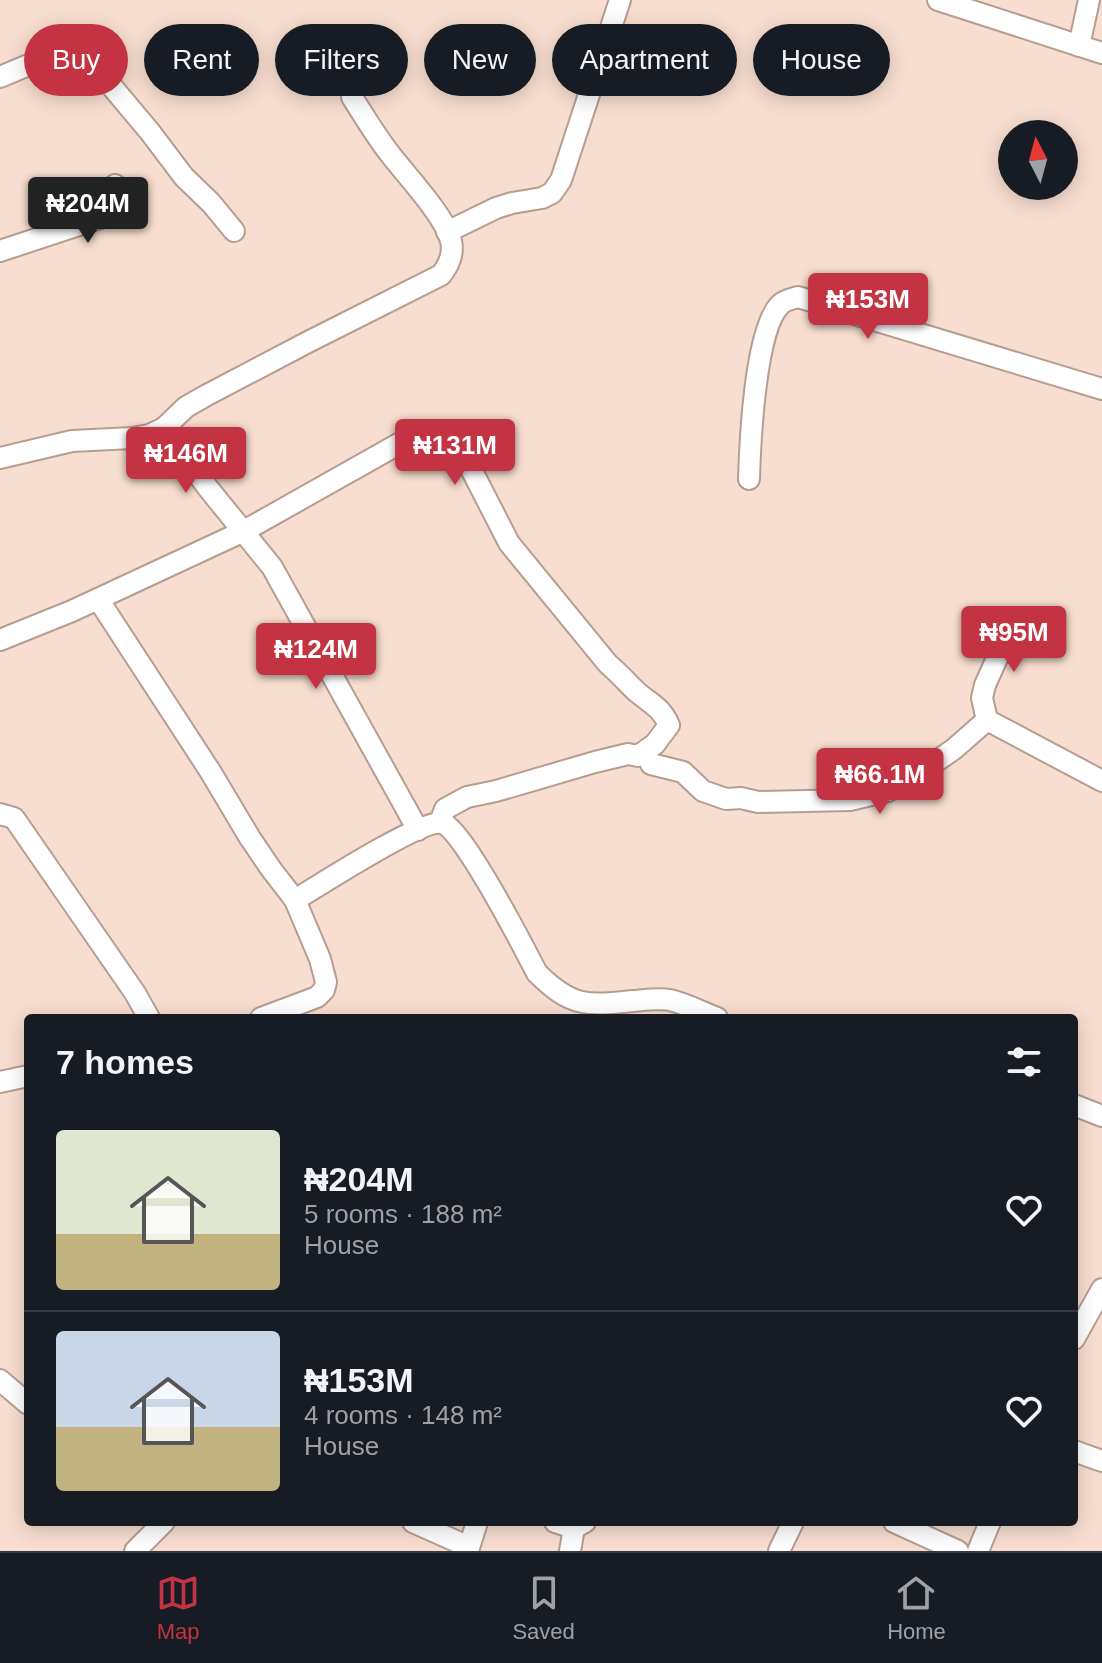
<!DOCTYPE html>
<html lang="en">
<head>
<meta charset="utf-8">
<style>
	body { margin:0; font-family:Arial,sans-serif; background:#20242c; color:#f1f3f6; height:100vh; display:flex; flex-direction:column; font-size:30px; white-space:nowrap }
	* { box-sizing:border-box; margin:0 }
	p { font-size:26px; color:#9ea1a6 }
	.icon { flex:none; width:44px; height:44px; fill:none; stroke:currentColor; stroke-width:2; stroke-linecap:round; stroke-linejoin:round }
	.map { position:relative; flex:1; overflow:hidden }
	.details { position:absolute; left:24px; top:1014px; width:1054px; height:512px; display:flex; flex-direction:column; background:#171b24; border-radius:8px; box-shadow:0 4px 20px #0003 }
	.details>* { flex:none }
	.banner { position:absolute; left:24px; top:24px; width:1054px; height:72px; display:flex; gap:16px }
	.needle { width:52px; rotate:354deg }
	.tools { position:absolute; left:998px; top:120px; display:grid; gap:16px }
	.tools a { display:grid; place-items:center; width:80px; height:80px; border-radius:50%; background:#171b24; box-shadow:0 4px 20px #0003; font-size:40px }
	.price { position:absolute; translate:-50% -68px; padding:0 18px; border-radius:8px; background:#c33342; color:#fff; font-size:26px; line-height:52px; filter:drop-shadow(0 2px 4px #0008) }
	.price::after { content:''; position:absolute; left:50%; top:48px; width:24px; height:18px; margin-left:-12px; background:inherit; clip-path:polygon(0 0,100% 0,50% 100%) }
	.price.selected { background:#222; color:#fff }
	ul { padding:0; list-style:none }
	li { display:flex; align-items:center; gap:24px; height:200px; padding:0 32px }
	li+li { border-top:2px solid #363941 }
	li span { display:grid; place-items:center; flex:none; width:224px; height:160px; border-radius:8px; color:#555 }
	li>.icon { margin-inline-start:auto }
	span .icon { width:96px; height:96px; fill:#fffc; stroke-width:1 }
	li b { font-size:34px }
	h2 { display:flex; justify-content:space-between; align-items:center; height:96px; padding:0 32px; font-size:34px }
	.tag { padding:0 28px; border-radius:36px; background:#171b24; box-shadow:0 4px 20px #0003; font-size:28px; line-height:72px }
	.tag.selected { background:#c33342; color:#fff }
	.dock { display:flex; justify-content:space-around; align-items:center; height:112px; border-top:2px solid #363941; background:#171b24; font-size:22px; color:#9ea1a6 }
	.dock a { display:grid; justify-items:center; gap:4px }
	.dock .selected { color:#c33342 }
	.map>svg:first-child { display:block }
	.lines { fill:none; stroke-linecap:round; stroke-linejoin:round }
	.minor-casing { stroke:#b79d90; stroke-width:24 }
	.minor { stroke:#fff; stroke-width:20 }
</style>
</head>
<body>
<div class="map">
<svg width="1102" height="1551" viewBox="0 0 1102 1551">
	<rect width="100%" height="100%" fill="#f8ded0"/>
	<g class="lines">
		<g class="minor-casing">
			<g id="minor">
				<polyline points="938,0 1102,53"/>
				<polyline points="1079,46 1089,0"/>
				<polyline points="0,77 45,58 57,55 70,56 84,60 98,70 150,132 184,177 211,203 234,231"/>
				<polyline points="447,232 496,208 512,203 542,198 552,193 561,180 620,0"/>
				<path d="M0 251 103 217C114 208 114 199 115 185"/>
				<polyline points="164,428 208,488 272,567 418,830"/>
				<path d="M0 458 72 441 132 438 149 435 164 428 186 407 207 395 308 342 441 275C449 265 454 254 451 241 445 216 406 175 390 154 376 136 364 116 352 97"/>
				<path d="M749 479C750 444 755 326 781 304 785 300 792 299 798 297L1102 389"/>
				<polyline points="98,599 210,771 250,838 271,869 295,900 320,959 326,982 324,990 317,997 261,1018"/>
				<path d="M0 640 72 611 244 531 402 442 426 438 443 441 455 449 468 463 509 543 608 664C619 673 627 683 637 692 651 704 661 707 669 725L655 744 638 756 628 754 595 762 496 791 467 797 445 809 440 822"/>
				<polyline points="987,720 982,698 985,685 1012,625"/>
				<polyline points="651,764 683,772 703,791 726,799 741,798 758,802 850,800 888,791 912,778 954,749 987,720 1102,781"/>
				<polyline points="0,814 14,818 135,993 149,1018"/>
				<path d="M295 900C318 886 422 819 442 823 462 827 525 950 537 973 571 1007 587 1006 633 1001 645 1000 658 998 670 1000 686 1004 702 1012 717 1018"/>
				<polyline points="0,1082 28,1076"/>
				<polyline points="1074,1105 1102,1116"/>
				<polyline points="1074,1339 1102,1289"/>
				<polyline points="0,1380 28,1404"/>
				<polyline points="1074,1451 1102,1461"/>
				<polyline points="413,1522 469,1547"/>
				<polyline points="555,1522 574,1528 585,1522"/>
				<polyline points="894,1522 958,1551"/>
				<polyline points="135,1551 164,1522"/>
				<polyline points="468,1551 477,1522"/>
				<polyline points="570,1551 574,1528"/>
				<polyline points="779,1551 793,1522"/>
				<polyline points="978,1551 990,1522"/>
			</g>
		</g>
		<use href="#minor" class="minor"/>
	</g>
</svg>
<div class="tools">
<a><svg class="needle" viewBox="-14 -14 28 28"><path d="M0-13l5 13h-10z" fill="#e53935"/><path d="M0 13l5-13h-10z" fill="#9ea1a6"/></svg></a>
</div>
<b class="price selected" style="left:88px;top:245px">₦204M</b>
<b class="price" style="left:868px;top:341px">₦153M</b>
<b class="price" style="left:455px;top:487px">₦131M</b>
<b class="price" style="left:186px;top:495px">₦146M</b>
<b class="price" style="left:1014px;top:674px">₦95M</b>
<b class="price" style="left:316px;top:691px">₦124M</b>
<b class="price" style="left:880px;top:816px">₦66.1M</b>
<div class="banner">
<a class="tag selected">Buy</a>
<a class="tag">Rent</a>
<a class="tag">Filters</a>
<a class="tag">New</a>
<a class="tag">Apartment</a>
<a class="tag">House</a>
</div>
<section class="details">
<h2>7 homes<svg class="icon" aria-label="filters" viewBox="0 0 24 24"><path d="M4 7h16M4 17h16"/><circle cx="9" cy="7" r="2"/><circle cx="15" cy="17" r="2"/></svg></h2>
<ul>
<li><span style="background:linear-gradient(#dfe7d0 65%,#c2b280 0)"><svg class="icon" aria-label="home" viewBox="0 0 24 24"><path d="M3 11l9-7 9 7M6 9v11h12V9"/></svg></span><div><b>₦204M</b><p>5 rooms · 188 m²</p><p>House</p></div><svg class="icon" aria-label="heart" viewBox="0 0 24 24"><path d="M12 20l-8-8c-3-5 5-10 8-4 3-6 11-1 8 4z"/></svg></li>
<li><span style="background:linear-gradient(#c9d6e8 60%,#c2b280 0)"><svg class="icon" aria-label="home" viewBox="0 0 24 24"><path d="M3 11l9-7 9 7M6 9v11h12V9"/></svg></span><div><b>₦153M</b><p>4 rooms · 148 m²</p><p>House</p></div><svg class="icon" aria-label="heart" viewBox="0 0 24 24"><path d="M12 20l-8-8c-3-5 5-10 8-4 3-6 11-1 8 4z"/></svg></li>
</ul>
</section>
</div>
<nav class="dock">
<a class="selected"><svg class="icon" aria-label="map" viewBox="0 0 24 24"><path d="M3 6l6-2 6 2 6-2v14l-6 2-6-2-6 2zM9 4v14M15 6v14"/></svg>Map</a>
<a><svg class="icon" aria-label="saved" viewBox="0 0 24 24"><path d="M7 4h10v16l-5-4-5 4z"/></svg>Saved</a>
<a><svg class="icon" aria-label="home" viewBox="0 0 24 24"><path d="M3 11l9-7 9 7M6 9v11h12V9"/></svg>Home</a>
</nav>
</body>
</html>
